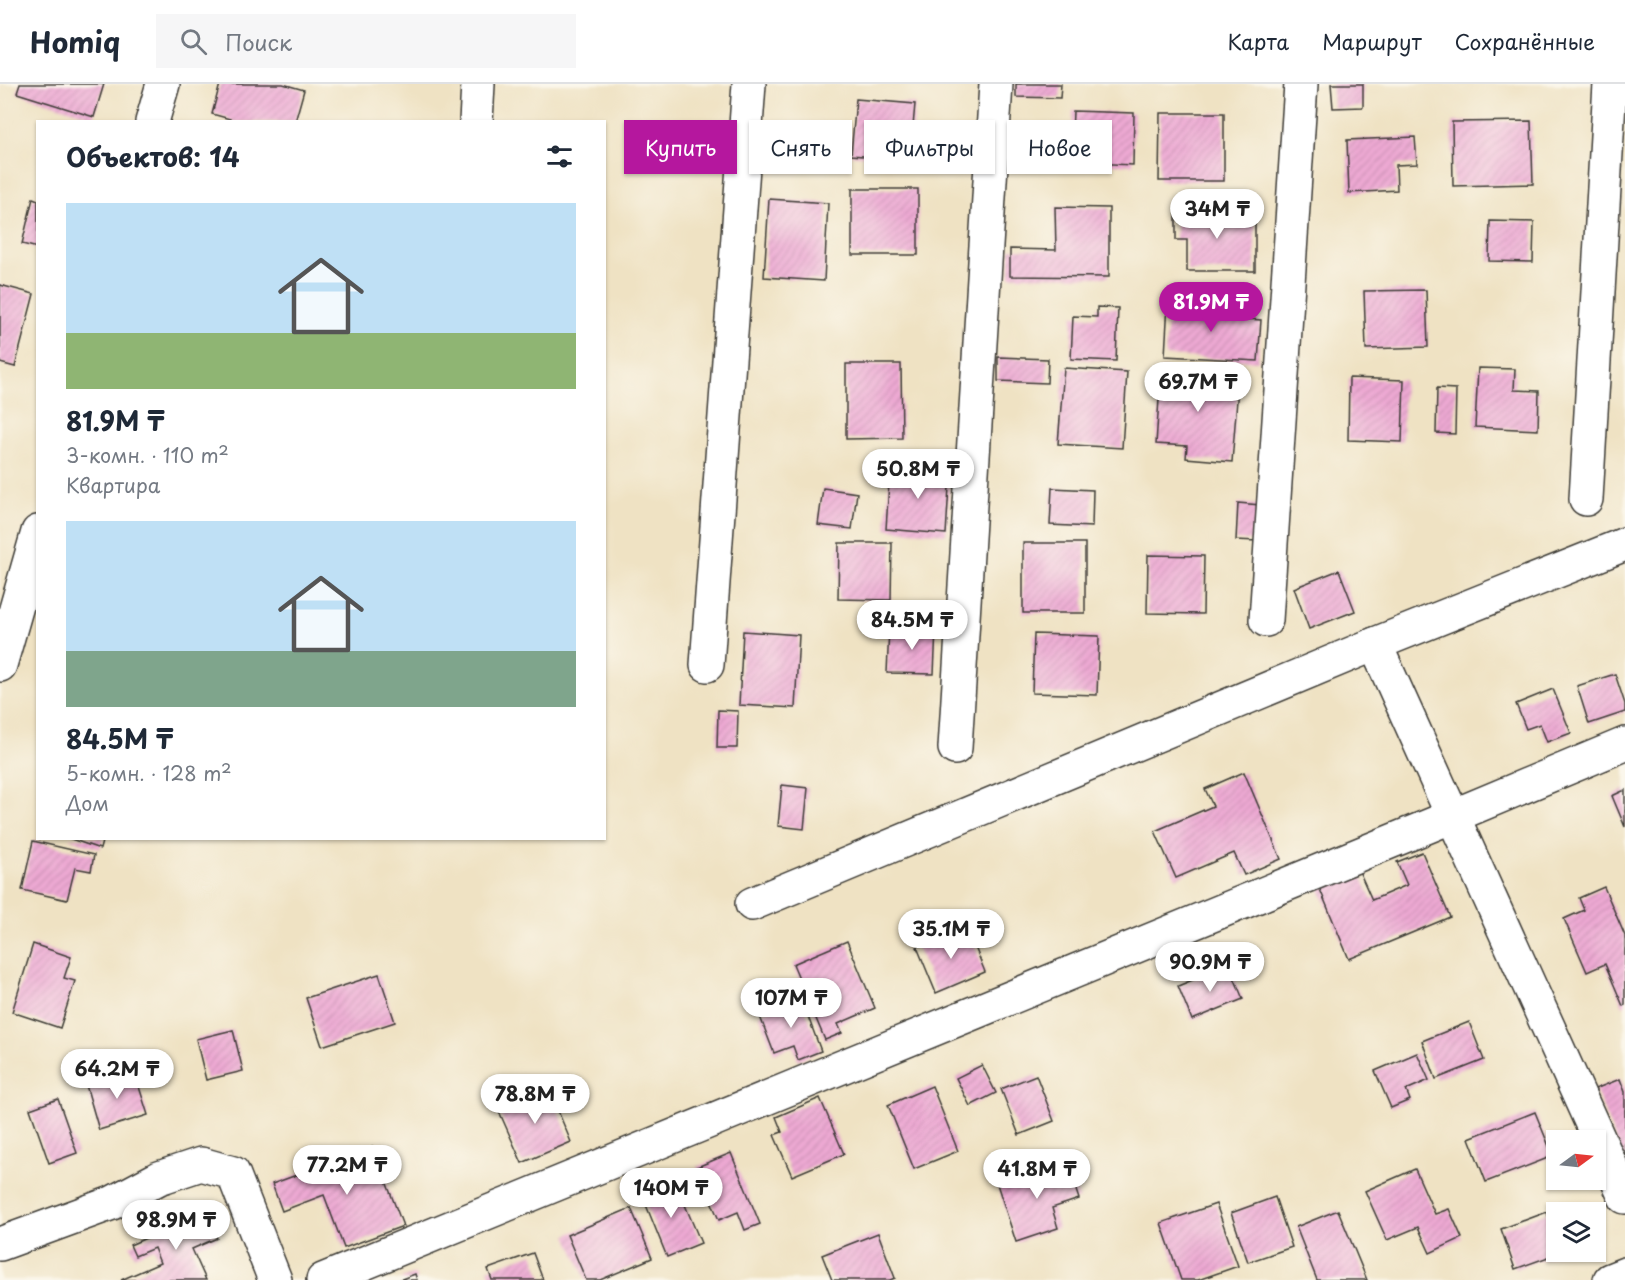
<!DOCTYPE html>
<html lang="ru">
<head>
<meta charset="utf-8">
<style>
	body { margin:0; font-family:"Playpen Sans",sans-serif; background:#f6f6f7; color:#1f2937; height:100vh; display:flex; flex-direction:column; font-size:22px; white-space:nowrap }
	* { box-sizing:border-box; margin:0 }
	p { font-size:20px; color:#747a83 }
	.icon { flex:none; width:33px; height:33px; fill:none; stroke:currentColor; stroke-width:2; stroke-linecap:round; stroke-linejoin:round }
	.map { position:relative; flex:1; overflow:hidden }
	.drawer { position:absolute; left:36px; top:36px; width:570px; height:720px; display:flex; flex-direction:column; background:#fff; border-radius:0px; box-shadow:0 2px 4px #0004 }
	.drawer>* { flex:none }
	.banner { position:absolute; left:624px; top:36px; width:570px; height:54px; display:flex; gap:12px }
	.needle { width:39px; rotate:75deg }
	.tools { position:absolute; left:1546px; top:1046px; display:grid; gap:12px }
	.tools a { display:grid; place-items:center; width:60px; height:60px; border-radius:0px; background:#fff; box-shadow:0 2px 4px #0004; font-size:30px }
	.price { position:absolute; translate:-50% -51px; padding:0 14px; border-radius:21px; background:#fff; color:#222; font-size:20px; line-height:39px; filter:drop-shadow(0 2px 3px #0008) }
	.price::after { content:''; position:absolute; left:50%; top:36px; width:18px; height:14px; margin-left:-9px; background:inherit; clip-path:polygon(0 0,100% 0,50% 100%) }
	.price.selected { background:#b5179e; color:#fff }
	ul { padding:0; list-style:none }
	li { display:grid; align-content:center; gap:12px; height:318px; padding:0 30px }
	li span { display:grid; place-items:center; height:186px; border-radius:0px; color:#555 }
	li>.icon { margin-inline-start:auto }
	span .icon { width:108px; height:108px; fill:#fffc; stroke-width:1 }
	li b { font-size:26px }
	h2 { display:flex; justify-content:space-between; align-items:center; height:72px; padding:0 30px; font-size:26px }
	.tag { padding:0 21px; border-radius:0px; background:#fff; box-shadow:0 2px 4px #0004; font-size:21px; line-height:54px }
	.tag.selected { background:#b5179e; color:#fff }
	header { display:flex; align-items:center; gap:36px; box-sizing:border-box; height:84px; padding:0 30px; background:#fff; border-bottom:2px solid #e0e1e3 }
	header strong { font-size:28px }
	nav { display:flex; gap:33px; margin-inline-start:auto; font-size:21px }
	.search { width:420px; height:54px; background:#f6f6f7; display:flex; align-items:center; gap:15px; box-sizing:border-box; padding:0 21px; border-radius:0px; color:#747a83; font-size:22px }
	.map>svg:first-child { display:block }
	.building { fill:url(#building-hatch) }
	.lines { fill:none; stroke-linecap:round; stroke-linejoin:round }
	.minor-casing { stroke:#3c3a35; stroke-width:36 }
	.minor { stroke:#fff; stroke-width:33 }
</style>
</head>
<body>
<header>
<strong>Homiq</strong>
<div class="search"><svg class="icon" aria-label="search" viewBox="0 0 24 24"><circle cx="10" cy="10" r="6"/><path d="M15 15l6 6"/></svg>Поиск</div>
<nav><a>Карта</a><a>Маршрут</a><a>Сохранённые</a></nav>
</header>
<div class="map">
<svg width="1625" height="1196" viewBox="0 0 1625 1196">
	<defs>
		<pattern id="building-hatch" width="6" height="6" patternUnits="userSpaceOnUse" patternTransform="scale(1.5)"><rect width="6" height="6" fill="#eda9d3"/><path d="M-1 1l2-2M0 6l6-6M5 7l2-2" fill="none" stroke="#cb91b5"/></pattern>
	</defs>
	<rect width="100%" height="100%" fill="#fbf7ec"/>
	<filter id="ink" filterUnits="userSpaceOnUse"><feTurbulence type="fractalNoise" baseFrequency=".0167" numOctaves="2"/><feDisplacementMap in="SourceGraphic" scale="12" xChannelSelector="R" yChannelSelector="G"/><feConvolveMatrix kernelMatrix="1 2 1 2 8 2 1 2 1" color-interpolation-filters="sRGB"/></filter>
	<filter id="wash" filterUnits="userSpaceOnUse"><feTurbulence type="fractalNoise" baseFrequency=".008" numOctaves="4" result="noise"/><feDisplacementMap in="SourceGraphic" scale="24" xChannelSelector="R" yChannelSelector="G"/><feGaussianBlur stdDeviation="1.35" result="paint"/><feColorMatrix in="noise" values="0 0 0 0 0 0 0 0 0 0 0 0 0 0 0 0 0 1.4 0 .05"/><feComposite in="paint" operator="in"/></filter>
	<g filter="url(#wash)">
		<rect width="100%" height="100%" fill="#efe2c3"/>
		<g id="blocks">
			<g class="building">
				<polygon points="20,0 104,0 94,33 17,9"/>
				<polygon points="220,0 283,0 304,6 295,38 229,38 230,35 212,30"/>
				<polygon points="1016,0 1061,0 1060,14 1016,13"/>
				<polygon points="1331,0 1363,0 1363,23 1333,24"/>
				<polygon points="856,15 915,20 910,76 851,71"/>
				<polygon points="1073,27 1134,29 1133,81 1071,78"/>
				<polygon points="1160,29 1224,29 1224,97 1159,97"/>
				<polygon points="1531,37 1533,100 1453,102 1452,38"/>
				<polygon points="1415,53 1417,80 1396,81 1397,106 1349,109 1347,56"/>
				<rect x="852" y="105" width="66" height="66"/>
				<polygon points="33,114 38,116 38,164 22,160"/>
				<polygon points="769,115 828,119 824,197 764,193"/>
				<polygon points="1055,123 1109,124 1109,193 1010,192 1010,165 1056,166"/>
				<polygon points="1176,124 1242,125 1242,138 1255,138 1255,187 1187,187 1187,156 1176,156"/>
				<polygon points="1490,137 1534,138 1533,178 1489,177"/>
				<polygon points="0,201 34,210 15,283 0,279"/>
				<polygon points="1426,206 1428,263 1366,265 1364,207"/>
				<polygon points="1168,219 1234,223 1233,234 1261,236 1258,277 1165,272"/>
				<polygon points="1097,223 1118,224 1116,277 1071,275 1073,232 1097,233"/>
				<polygon points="998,273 1048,275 1047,299 998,297"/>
				<polygon points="846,280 901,280 902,354 846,355"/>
				<polygon points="1064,284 1127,288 1122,364 1058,360"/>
				<polygon points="1478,284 1515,285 1514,306 1539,307 1538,346 1475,343"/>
				<polygon points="1161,285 1239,291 1232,378 1186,374 1187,362 1156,360"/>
				<polygon points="1349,294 1404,296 1402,358 1348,356"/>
				<polygon points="1437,304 1456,305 1455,350 1436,349"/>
				<polygon points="890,383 950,387 946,450 886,445"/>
				<polygon points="823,404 857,409 852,445 818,441"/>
				<polygon points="1052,404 1093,406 1092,443 1050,441"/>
				<polygon points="1238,419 1260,421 1257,457 1236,456"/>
				<polygon points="839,459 892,459 891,516 838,515"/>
				<rect x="1023" y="459" width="62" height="70"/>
				<polygon points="1148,471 1204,472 1203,530 1147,529"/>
				<polygon points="1339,486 1355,527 1309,545 1294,504"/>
				<polygon points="889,544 936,545 934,590 887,589"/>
				<polygon points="743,547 799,551 795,624 739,621"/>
				<polygon points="1034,550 1099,552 1097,611 1032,609"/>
				<polygon points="1615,590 1625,620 1625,628 1589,640 1577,602"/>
				<polygon points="1553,605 1571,649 1547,658 1540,640 1526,645 1516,620"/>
				<polygon points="718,626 738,627 737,664 717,664"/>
				<polygon points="1244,688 1281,775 1244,791 1234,769 1176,794 1155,747 1213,722 1205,705"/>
				<polygon points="782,701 808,704 804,745 778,742"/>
				<polygon points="1625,706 1625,743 1612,712"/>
				<polygon points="68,754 103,754 100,765"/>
				<polygon points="33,757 94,771 91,787 75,784 67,816 22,806"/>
				<polygon points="1422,768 1450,833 1349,875 1319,803 1359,787 1372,816 1407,801 1397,778"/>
				<polygon points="1604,803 1625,852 1625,921 1623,922 1605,880 1587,888 1564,835 1584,826 1579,814"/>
				<polygon points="967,843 985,888 936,909 917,863"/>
				<polygon points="847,857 875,924 838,940 842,949 825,956 793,880"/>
				<polygon points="33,860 71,873 64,894 75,897 60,944 12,928"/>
				<polygon points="1229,881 1243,915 1192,936 1178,902"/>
				<polygon points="379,890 395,938 322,962 306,914"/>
				<polygon points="801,914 821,967 798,976 793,962 774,969 759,930"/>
				<polygon points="1469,938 1484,976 1436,995 1422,957"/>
				<polygon points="233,946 243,987 206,996 196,955"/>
				<polygon points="1417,969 1429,996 1406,1006 1410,1016 1391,1024 1375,987"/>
				<polygon points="982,981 996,1009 970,1022 956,994"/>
				<polygon points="134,987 148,1031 99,1046 86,1001"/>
				<polygon points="1036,991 1054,1037 1019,1051 1001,1005"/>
				<polygon points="1620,995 1625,1008 1625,1079 1595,1005"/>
				<polygon points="932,1002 958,1067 914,1085 888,1021"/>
				<polygon points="548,1003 571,1058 522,1079 498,1025"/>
				<polygon points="820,1014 844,1070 792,1092 774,1051 782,1048 776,1033"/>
				<polygon points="58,1015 77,1069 49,1079 30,1025"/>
				<polygon points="1535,1028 1553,1072 1486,1098 1469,1054"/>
				<polygon points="373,1063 403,1142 344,1164 324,1111 282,1127 272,1100"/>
				<polygon points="731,1069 760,1140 745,1146 738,1128 719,1136 697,1083"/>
				<polygon points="1066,1077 1079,1115 1052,1124 1058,1144 1016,1158 997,1100"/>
				<polygon points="1415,1085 1435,1130 1449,1125 1462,1154 1430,1169 1418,1143 1387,1156 1365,1107"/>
				<polygon points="675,1097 701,1159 667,1173 642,1111"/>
				<polygon points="1275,1113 1292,1163 1248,1178 1231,1129"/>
				<polygon points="1216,1120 1238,1182 1198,1196 1181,1196 1161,1139"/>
				<polygon points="631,1124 652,1174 600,1196 586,1196 567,1151"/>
				<polygon points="1338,1126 1367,1196 1317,1196 1296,1143"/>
				<polygon points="206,1128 217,1154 192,1165 206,1196 121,1196 160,1179 154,1164 135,1172 130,1161"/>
				<polygon points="1547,1128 1557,1156 1557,1167 1565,1167 1515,1185 1501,1145"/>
				<polygon points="878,1149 895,1194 890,1196 832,1196 822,1171"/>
				<polygon points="533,1169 543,1196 492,1196 488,1185"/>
				<polygon points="415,1190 417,1196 399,1196"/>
			</g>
		</g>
	</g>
	<g filter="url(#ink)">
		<use href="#blocks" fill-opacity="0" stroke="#3c3a35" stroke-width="1.5"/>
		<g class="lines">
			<g class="minor-casing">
				<g id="minor">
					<polyline points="152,38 163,0"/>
					<polyline points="476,38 478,0"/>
					<polyline points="1586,415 1610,0"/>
					<polyline points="1266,536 1301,0"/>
					<polyline points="1375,560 1625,1113"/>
					<polyline points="0,581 38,448"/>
					<polyline points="707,581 749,0"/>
					<polyline points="955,664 996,0"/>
					<polyline points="752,820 1375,560 1625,460"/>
					<polyline points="0,1160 112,1119 159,1094 201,1080 233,1089 275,1196"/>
					<polyline points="323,1196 1453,732 1625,660"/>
					<polyline points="1610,1196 1625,1190"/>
				</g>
			</g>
			<use href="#minor" class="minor"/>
		</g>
	</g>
</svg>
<div class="tools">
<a><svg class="needle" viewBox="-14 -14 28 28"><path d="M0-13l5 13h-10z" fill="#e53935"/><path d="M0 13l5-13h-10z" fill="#747a83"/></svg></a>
<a><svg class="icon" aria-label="layers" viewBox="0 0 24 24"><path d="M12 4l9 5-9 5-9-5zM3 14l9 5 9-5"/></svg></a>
</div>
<b class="price" style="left:1217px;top:156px">34M ₸</b>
<b class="price selected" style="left:1211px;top:249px">81.9M ₸</b>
<b class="price" style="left:1198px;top:329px">69.7M ₸</b>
<b class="price" style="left:918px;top:416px">50.8M ₸</b>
<b class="price" style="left:912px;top:567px">84.5M ₸</b>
<b class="price" style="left:951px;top:876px">35.1M ₸</b>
<b class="price" style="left:1210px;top:909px">90.9M ₸</b>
<b class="price" style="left:791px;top:945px">107M ₸</b>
<b class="price" style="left:117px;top:1016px">64.2M ₸</b>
<b class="price" style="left:535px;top:1041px">78.8M ₸</b>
<b class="price" style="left:347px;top:1112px">77.2M ₸</b>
<b class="price" style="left:1037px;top:1116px">41.8M ₸</b>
<b class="price" style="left:671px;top:1135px">140M ₸</b>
<b class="price" style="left:176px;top:1167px">98.9M ₸</b>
<div class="banner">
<a class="tag selected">Купить</a>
<a class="tag">Снять</a>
<a class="tag">Фильтры</a>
<a class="tag">Новое</a>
</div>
<section class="drawer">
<h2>Объектов: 14<svg class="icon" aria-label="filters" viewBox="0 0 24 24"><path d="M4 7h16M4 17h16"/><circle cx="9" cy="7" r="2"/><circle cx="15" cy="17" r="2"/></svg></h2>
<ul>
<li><span style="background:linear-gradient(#bfe0f5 70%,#8fb573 0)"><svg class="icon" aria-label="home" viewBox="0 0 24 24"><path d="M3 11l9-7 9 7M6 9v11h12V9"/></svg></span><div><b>81.9M ₸</b><p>3-комн. · 110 m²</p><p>Квартира</p></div></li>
<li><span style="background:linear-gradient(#bfe0f5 70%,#7fa58c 0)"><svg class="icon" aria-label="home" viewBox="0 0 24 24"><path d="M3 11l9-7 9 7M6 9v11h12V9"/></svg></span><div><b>84.5M ₸</b><p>5-комн. · 128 m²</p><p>Дом</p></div></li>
</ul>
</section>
</div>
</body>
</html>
